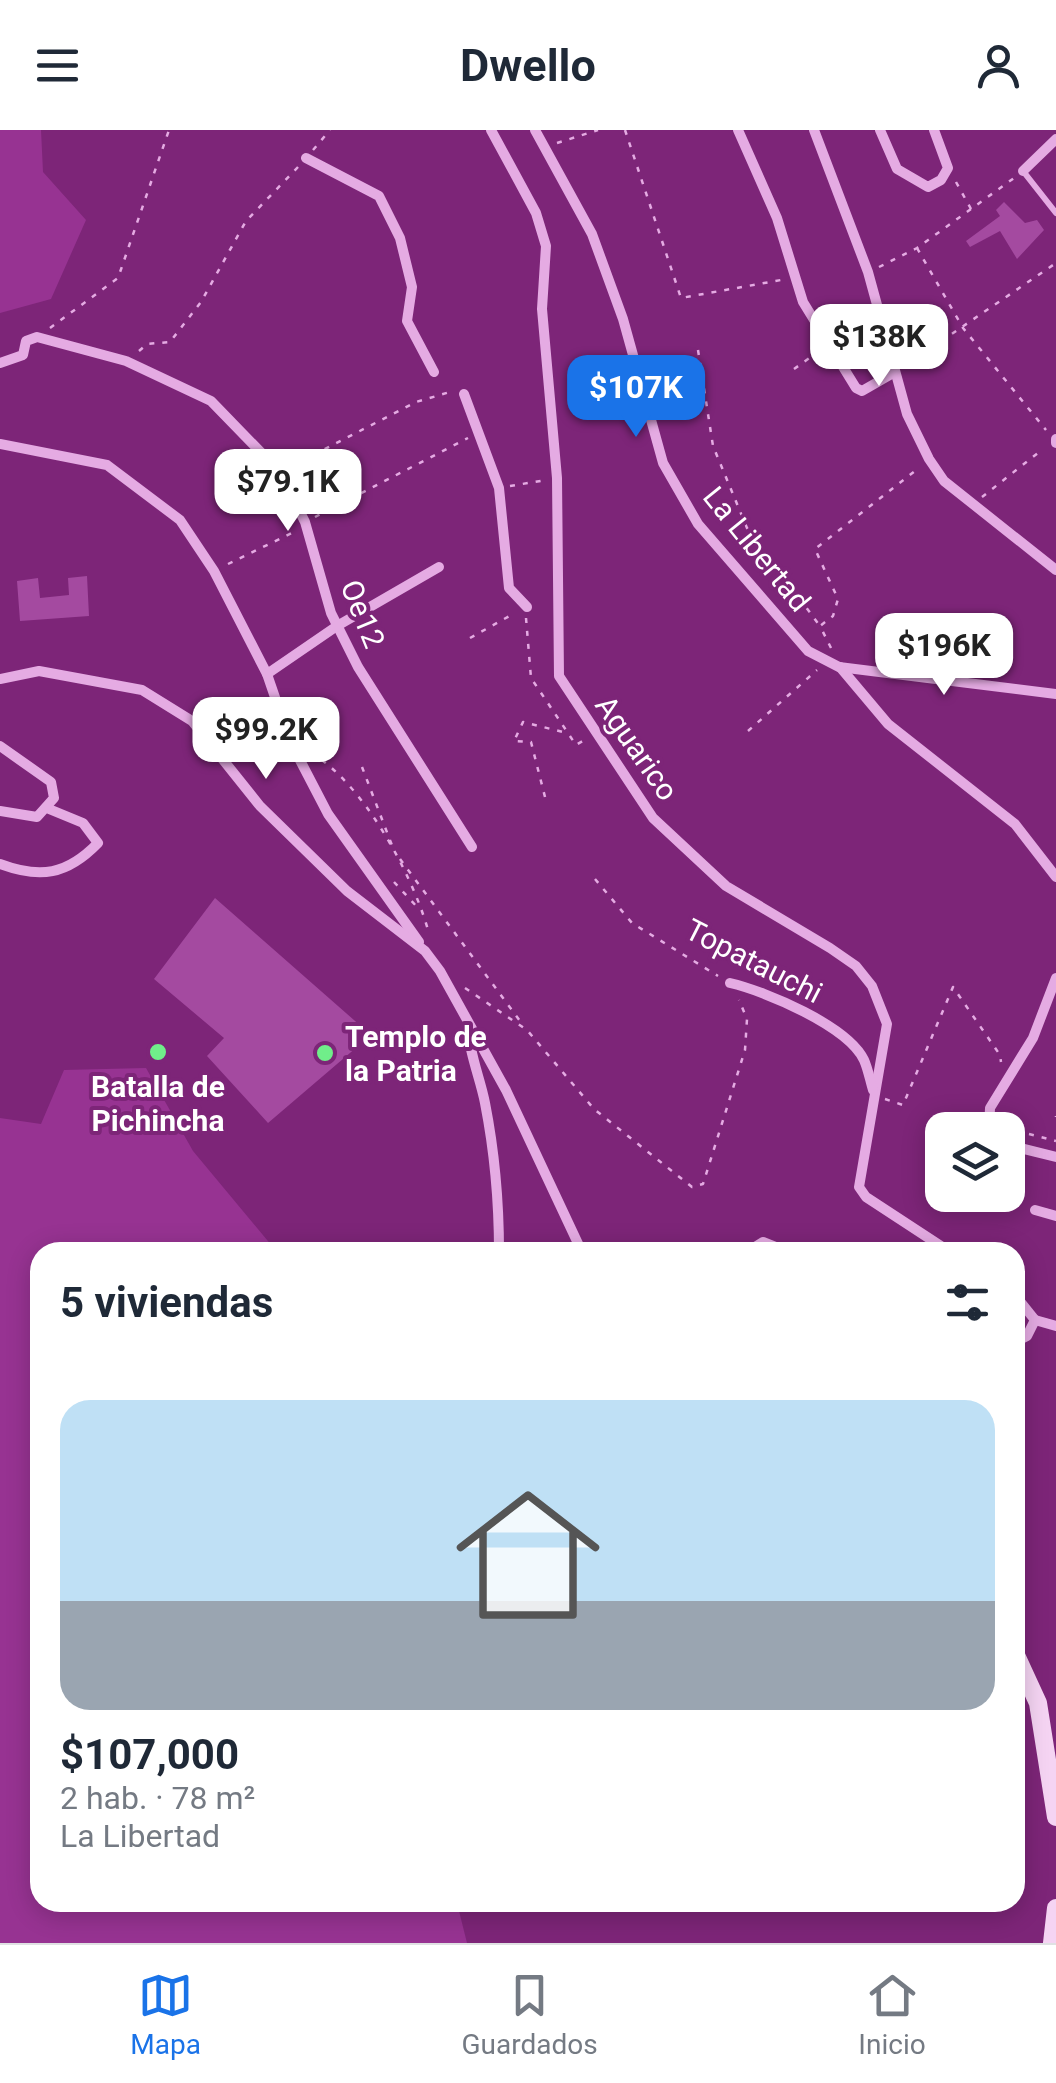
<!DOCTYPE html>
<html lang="es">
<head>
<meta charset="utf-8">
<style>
	body { margin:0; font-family:Roboto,sans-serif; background:#f2f2f3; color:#1f2937; height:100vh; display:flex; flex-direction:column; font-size:38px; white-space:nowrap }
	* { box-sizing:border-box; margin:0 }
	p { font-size:32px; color:#747a83 }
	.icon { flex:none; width:55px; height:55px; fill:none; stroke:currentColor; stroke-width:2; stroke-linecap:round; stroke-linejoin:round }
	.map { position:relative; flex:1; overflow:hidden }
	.details { position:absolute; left:30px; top:1112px; width:995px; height:670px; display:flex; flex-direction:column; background:#fff; border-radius:30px; box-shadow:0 5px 25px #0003 }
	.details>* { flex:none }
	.tools { position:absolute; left:925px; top:982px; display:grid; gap:20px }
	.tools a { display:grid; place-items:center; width:100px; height:100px; border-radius:20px; background:#fff; box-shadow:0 5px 25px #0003; font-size:50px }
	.price { position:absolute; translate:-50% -85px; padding:0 22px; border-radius:20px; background:#fff; color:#222; font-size:32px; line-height:65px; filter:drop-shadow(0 2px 5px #0008) }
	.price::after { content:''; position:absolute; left:50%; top:60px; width:30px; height:22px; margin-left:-15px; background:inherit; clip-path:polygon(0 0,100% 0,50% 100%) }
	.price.current { background:#1a73e8; color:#fff }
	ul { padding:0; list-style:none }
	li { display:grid; align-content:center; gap:20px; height:530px; padding:0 30px }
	li span { display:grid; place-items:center; height:310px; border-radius:30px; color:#555 }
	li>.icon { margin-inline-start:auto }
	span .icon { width:180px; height:180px; fill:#fffc; stroke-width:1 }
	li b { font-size:42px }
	h2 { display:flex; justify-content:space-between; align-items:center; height:120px; padding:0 30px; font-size:42px }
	header { display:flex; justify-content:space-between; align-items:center; height:130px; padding:0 30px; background:#fff; font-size:45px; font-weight:700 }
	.tabs { display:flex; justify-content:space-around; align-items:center; height:140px; border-top:2px solid #e0e1e3; background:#fff; font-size:28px; color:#747a83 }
	.tabs a { display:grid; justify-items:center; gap:5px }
	.tabs .current { color:#1a73e8 }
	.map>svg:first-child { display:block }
	.green { fill:#973392 }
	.building { fill:#a44aa0 }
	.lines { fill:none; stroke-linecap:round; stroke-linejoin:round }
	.path { stroke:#e5abe3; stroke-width:2.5; stroke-dasharray:5 8; stroke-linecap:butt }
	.lane { stroke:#e5abe3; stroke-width:6 }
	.street { stroke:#e5abe3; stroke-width:10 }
	.secondary { stroke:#f5d4f3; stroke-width:18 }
	.poi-dot { fill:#70ee8a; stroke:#7d2578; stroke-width:4 }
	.labels { text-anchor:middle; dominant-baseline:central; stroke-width:8; stroke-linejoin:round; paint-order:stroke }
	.street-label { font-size:30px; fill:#fff; stroke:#7d2578 }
	.poi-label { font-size:30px; font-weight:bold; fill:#fff; stroke:#7d2578; text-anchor:start }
</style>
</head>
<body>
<header><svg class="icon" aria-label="menu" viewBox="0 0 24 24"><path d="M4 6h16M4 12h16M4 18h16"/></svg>Dwello<svg class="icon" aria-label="person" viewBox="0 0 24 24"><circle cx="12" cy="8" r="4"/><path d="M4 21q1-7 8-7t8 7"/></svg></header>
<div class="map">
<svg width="1056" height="1813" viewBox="0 0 1056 1813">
	<rect width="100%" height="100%" fill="#7d2578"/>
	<g class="green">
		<polygon points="0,0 41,0 43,42 86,90 51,169 0,183"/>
		<polygon points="319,321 338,371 322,382 300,330"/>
		<polygon points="146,938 193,1021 277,1122 40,1122 40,1772 457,1773 467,1813 0,1813 0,988 41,994 64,940"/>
	</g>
	<g class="building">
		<polygon points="1004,72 1025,93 1037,90 1044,100 1017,129 1000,101 970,117 966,111 1000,86 996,80"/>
		<polygon points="87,446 89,486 20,491 17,451 38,448 40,468 69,465 68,448"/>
		<polygon points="215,768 371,905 268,993 207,926 224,908 154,849"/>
	</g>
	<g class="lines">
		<g class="path">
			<polyline points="625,0 681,168 781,150"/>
			<polyline points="557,13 598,0"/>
			<polyline points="313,20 330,0"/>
			<polyline points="956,52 971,79"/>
			<polyline points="917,118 963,198 1046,300"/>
			<polyline points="879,137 917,118 1014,48"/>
			<polyline points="50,198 118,148 169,0"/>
			<polyline points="698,220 713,316 747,398 820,496"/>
			<polyline points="139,221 147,214 170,212 201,172 246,91 298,37"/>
			<polyline points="909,233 1056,133"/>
			<polyline points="794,239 818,222"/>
			<polyline points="290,337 416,272 450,262"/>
			<polyline points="510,356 546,350"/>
			<polyline points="982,367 1043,319"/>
			<polyline points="315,387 468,308"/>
			<polyline points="228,434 292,403"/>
			<polyline points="526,488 531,548 576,615 586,609"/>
			<polyline points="470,508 513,484"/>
			<polyline points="831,518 820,496 833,486 838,469 815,419 920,337"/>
			<polyline points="309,581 324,630"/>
			<polyline points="748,601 817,540"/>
			<path d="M311 623C362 652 412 743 428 800"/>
			<polyline points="362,637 393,718"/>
			<polyline points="545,667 531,612 514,611 523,592 567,603"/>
			<polyline points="400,729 523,895"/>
			<polyline points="595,749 632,793 718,846"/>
			<polyline points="394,752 419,779"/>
			<polyline points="465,858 527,900 594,979 692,1057 703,1054 745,920 747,889 739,870"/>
			<polyline points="885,969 903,975 953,857 1000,925 1001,932"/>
			<polyline points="1056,986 1056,987"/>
			<polyline points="1029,1004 1056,1011"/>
		</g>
		<polyline class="lane" points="1023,41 1056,83"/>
		<g class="street">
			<polyline points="491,0 536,83 546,116 542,179 557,348 559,546 653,688 726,756 830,818 856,836 872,856 887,894 859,1057 866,1067 950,1122"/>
			<polyline points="535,0 592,104 623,189 663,333 698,394 808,521 839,537 1056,564"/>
			<polyline points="738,0 777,88 803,172 856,258 862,261 895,242"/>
			<polyline points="814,0 868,142 907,284 929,329 944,351 1056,440"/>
			<polyline points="880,0 897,39 928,57 941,50 948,38 934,0"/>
			<polyline points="306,28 379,66 400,108 412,157 407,191 434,242"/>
			<polyline points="1023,41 1056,9"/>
			<polyline points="0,233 23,225 26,211 37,207 126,231 211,271 280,342 305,392 331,483 358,537 472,717"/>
			<polyline points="464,264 499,358 509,458 527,477"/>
			<polyline points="1056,309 1056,313"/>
			<polyline points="0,314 107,335 180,390 214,441 267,544 290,611 328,684 419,812"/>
			<polyline points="840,537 888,594 1015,694 1056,747"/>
			<polyline points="267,544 337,496 439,437"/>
			<polyline points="0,549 39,541 142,560 192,591 260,676 347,761 425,821 440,841 506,960 582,1122"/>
			<polyline points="0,616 51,652 54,668 37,687 0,681"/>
			<path d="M0 734C40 749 67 745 98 713L83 693 49 679"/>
			<path d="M730 853C765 861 848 896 864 930 868 939 870 950 873 960"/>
			<path d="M468 896C469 924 480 947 485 973 495 1024 499 1071 499 1122"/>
			<polyline points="989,1000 990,978 1033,908 1056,848"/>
			<polyline points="1008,1015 1056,1027"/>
			<polyline points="1035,1080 1056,1086"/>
			<polyline points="747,1122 763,1112 788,1122"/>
			<polyline points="1015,1165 1035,1190 1027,1206 1015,1212"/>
			<polyline points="1035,1190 1056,1196"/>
		</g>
		<g class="secondary">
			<polyline points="1015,1523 1038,1573 1056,1687"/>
			<polyline points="1052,1813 1056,1778"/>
		</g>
	</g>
	<g class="poi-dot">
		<circle cx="158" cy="922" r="10"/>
		<circle cx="325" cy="923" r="10"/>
	</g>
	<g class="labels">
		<g class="street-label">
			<text transform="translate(757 419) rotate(51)">La Libertad</text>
			<text transform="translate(363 484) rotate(68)">Oe12</text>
			<text transform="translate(637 618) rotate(55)">Aguarico</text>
			<text transform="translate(754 831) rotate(27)">Topatauchi</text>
		</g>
		<g class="poi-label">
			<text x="345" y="906">Templo de<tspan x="345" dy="34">la Patria</tspan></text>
			<text x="158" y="956" text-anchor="middle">Batalla de<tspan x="158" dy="34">Pichincha</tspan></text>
		</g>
	</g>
</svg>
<div class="tools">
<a><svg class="icon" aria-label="layers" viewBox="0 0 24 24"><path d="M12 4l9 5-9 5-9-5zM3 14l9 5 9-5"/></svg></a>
</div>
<b class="price" style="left:879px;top:259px">$138K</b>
<b class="price current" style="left:636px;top:310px">$107K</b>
<b class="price" style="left:288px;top:404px">$79.1K</b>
<b class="price" style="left:944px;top:568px">$196K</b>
<b class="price" style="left:266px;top:652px">$99.2K</b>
<section class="details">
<h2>5 viviendas<svg class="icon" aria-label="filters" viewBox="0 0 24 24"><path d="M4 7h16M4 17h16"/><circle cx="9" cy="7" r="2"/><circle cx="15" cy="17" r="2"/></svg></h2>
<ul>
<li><span style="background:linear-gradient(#bfe0f5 65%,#9aa5b1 0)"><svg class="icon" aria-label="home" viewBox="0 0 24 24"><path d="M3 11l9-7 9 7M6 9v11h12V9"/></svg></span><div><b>$107,000</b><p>2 hab. · 78 m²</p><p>La Libertad</p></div></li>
</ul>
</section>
</div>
<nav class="tabs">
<a class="current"><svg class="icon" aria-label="map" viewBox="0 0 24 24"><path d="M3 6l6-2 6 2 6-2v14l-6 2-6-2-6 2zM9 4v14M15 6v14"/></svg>Mapa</a>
<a><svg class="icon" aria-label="saved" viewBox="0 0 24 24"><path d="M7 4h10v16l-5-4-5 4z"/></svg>Guardados</a>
<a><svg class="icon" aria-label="home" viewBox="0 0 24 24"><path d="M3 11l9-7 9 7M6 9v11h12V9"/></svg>Inicio</a>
</nav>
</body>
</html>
